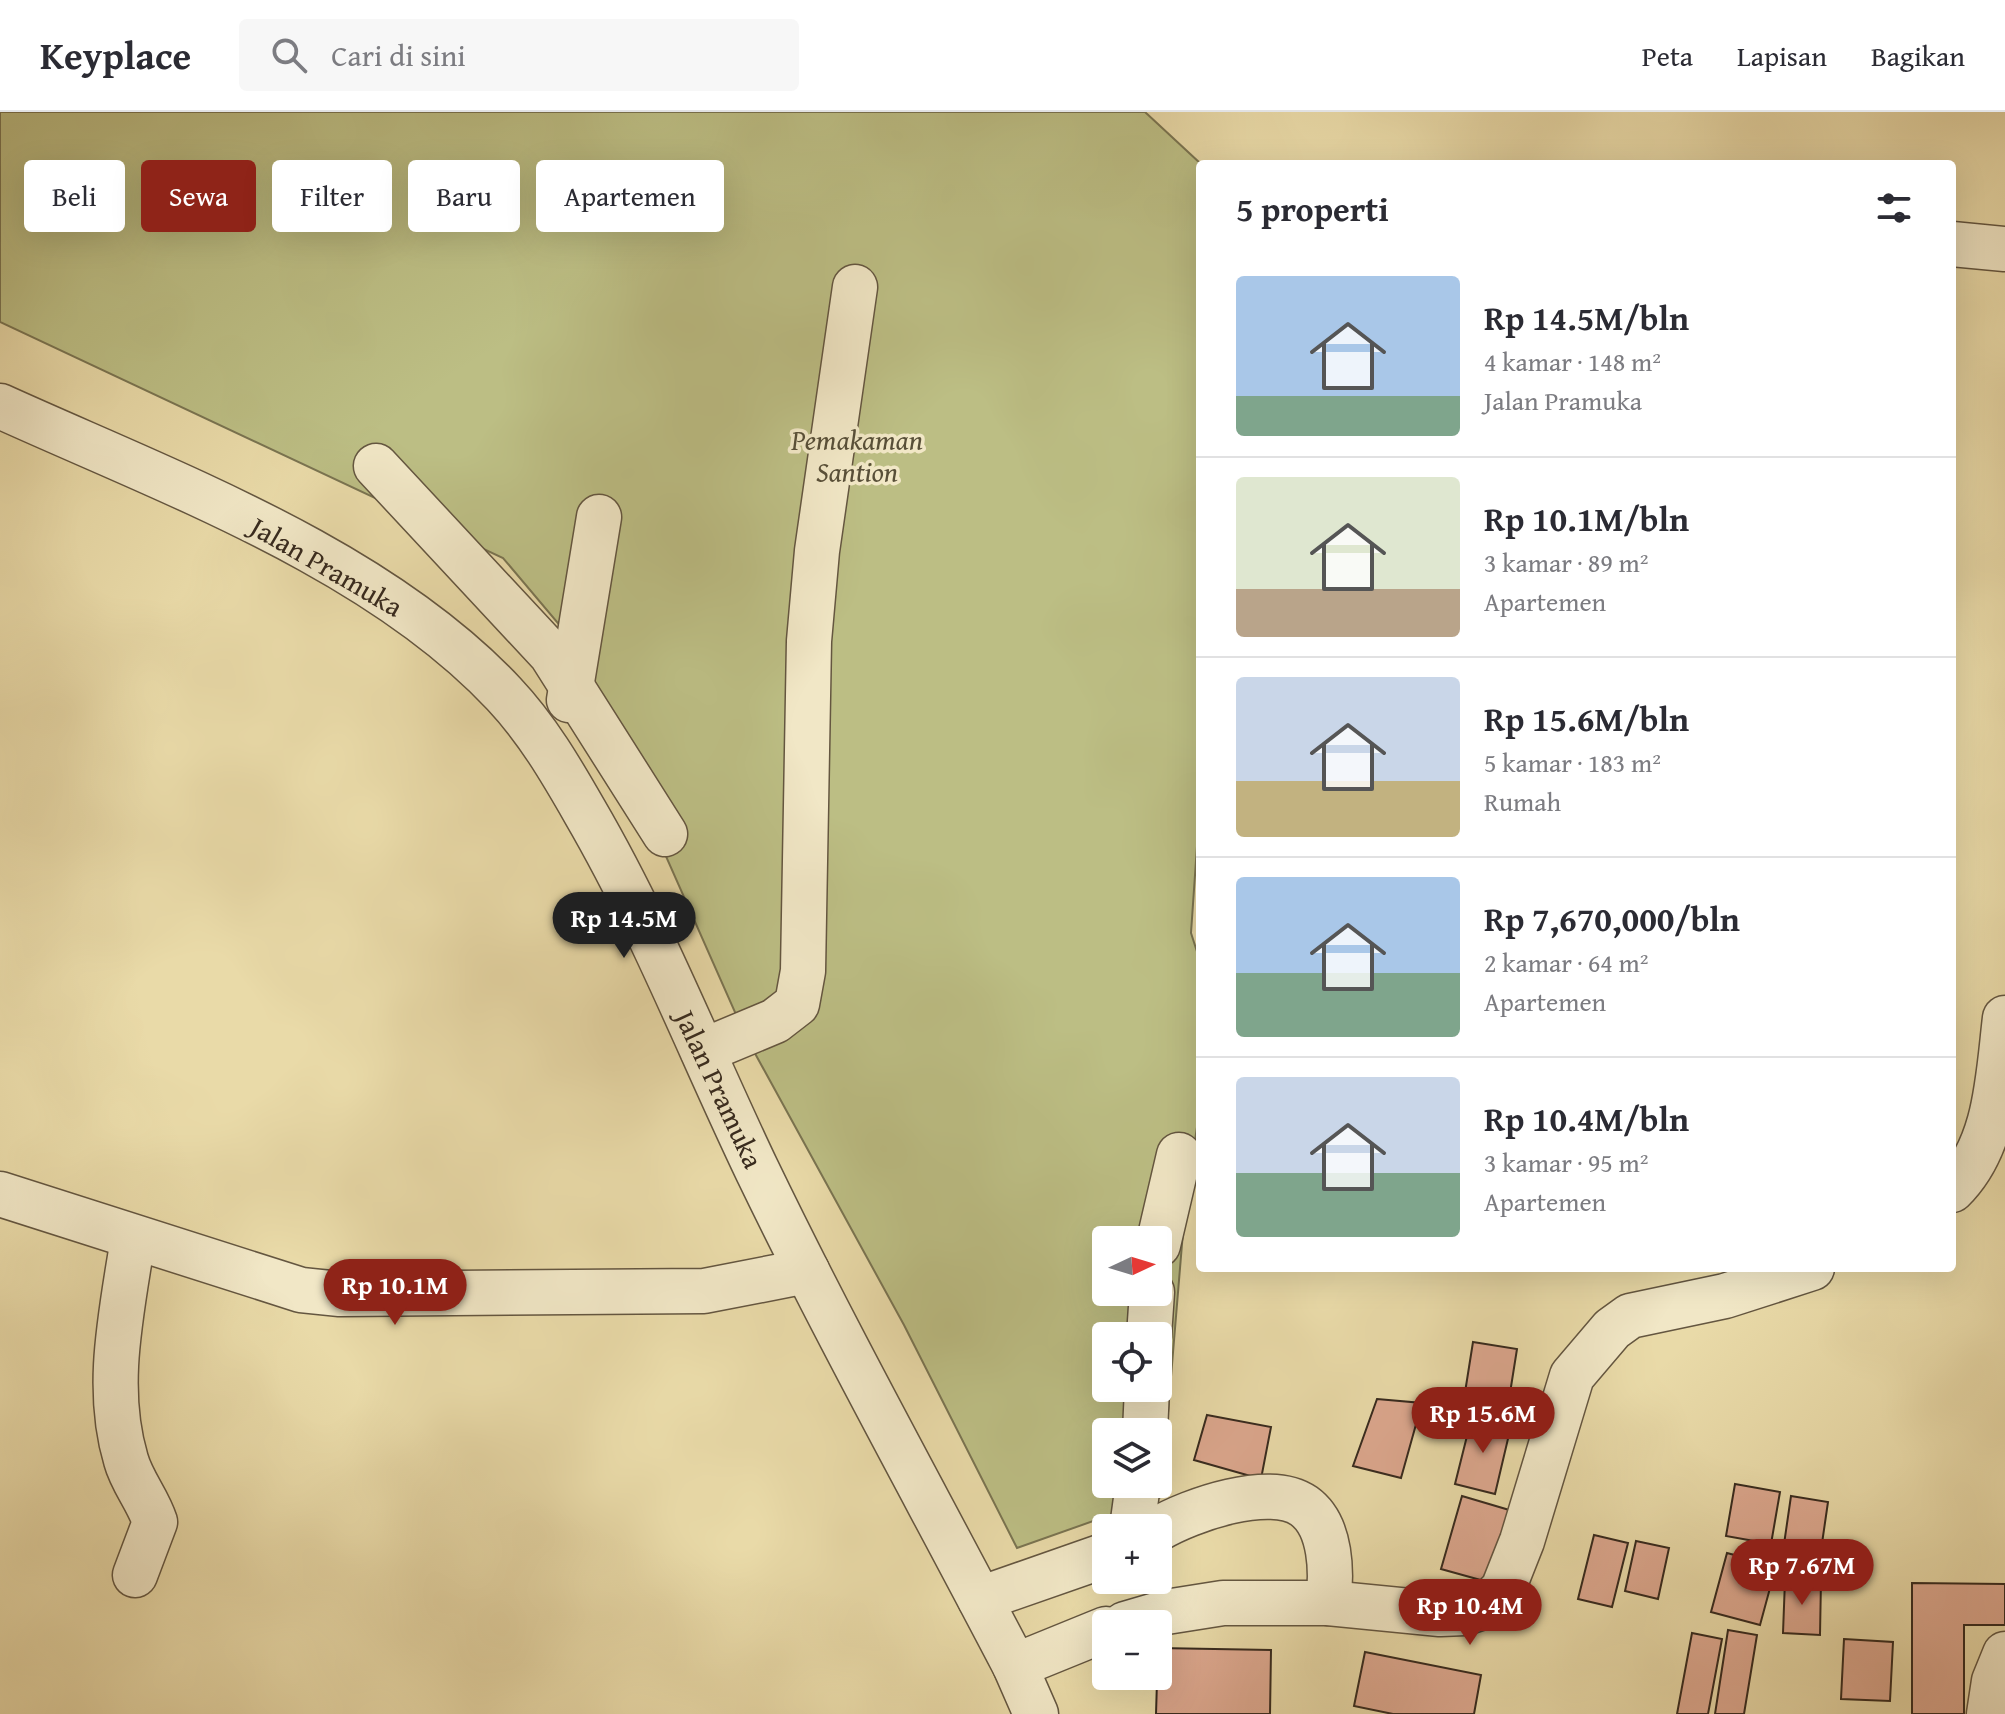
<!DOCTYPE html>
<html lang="id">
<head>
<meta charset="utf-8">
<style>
	body { margin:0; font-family:"Gentium Book Plus",serif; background:#f7f7f7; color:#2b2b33; height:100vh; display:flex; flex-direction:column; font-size:30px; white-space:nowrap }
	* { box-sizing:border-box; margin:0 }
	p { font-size:26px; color:#7c7c81 }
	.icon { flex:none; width:44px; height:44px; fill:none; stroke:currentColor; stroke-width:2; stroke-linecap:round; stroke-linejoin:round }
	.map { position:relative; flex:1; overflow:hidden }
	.details { position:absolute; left:1196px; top:48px; width:760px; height:1112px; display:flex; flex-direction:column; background:#fff; border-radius:8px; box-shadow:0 8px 32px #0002 }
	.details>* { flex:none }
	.guide { position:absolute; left:24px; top:48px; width:760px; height:72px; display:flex; gap:16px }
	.needle { width:52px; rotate:86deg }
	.controls { position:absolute; left:1092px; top:1114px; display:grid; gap:16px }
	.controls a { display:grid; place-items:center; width:80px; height:80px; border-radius:8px; background:#fff; box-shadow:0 8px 32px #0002; font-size:40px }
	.price { position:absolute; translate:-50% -68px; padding:0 18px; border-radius:28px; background:#8f2418; color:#fff; font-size:26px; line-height:52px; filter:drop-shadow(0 2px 4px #0008) }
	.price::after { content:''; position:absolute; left:50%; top:48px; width:24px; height:18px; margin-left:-12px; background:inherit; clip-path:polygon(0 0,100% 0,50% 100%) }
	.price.on { background:#222; color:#fff }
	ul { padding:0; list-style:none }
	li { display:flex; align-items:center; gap:24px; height:200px; padding:0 40px }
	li+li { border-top:2px solid #e1e1e2 }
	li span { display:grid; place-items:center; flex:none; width:224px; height:160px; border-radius:8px; color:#555 }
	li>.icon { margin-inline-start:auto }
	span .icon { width:96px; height:96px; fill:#fffc; stroke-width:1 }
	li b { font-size:34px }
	h2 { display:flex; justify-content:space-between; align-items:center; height:96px; padding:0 40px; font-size:34px }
	.tag { padding:0 28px; border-radius:8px; background:#fff; box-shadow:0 8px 32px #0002; font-size:28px; line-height:72px }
	.tag.on { background:#8f2418; color:#fff }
	header { display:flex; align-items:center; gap:48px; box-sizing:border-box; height:112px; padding:0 40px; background:#fff; border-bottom:2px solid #e1e1e2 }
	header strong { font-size:38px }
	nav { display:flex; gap:44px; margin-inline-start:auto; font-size:28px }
	.search { width:560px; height:72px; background:#f7f7f7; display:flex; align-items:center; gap:20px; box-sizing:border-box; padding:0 28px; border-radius:8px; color:#7c7c81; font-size:30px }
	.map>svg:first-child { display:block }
	.green { fill:#bcbe84; stroke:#7a7451; stroke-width:2; fill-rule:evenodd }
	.building { fill:#dca78e; stroke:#372a1e; stroke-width:2 }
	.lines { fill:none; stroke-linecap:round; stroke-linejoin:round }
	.minor-casing { stroke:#645640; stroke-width:47 }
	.minor { stroke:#f1e7c6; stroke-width:44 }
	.labels { text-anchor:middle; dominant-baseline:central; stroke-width:7; stroke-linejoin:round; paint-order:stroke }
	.park-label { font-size:28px; font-style:italic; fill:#584f38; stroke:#f1e7c6 }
	.street-label { font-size:28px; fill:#372a1e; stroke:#f1e7c6 }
</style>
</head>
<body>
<header>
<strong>Keyplace</strong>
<div class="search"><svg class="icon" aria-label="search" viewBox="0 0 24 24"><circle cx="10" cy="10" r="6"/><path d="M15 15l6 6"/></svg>Cari di sini</div>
<nav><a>Peta</a><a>Lapisan</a><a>Bagikan</a></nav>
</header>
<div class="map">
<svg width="2005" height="1602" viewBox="0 0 2005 1602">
	<rect width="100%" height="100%" fill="#e9daa8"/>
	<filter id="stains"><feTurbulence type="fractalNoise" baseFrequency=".0025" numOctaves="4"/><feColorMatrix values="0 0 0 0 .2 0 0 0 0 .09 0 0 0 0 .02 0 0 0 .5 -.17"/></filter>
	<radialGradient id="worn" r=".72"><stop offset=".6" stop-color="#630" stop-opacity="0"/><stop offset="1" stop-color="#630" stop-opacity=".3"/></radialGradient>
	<path class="green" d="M0 0H1145L1201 52 1200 691 1191 821 1200 849V995L1185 1096 1161 1385 1017 1436 904 1213 746 925 568 523 503 446 0 210ZM1106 1128H1158V1180H1106ZM1106 1224H1158V1276H1106ZM1106 1320H1158V1372H1106Z"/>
	<g class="building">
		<polygon points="1473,1230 1517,1237 1507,1300 1463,1293"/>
		<polygon points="1377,1287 1422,1291 1401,1366 1353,1354"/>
		<polygon points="1207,1303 1271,1315 1261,1367 1194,1348"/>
		<polygon points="1472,1304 1511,1314 1495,1382 1455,1372"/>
		<polygon points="1735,1372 1780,1380 1771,1432 1726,1424"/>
		<polygon points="1462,1384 1516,1400 1495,1472 1441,1457"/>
		<polygon points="1791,1384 1828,1390 1819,1452 1782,1446"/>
		<polygon points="1594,1423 1628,1431 1612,1495 1578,1487"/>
		<polygon points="1636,1429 1669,1436 1658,1487 1625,1479"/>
		<polygon points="1727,1441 1776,1454 1760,1513 1711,1500"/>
		<polygon points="1785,1468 1821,1468 1820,1523 1783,1521"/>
		<polygon points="1912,1471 2005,1472 2005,1513 1964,1513 1964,1602 1912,1602"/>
		<polygon points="1728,1518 1757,1523 1744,1602 1715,1602"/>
		<polygon points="1692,1521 1722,1527 1708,1602 1677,1602"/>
		<polygon points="1844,1527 1893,1530 1890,1589 1841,1587"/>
		<polygon points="1158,1536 1271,1538 1270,1602 1156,1602"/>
		<polygon points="1365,1540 1481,1563 1474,1602 1393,1602 1354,1594"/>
	</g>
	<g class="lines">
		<g class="minor-casing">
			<g id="minor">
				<polyline points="1952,132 2005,137"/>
				<path d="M0 294C167 370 377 446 504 582 537 617 561 658 585 700 652 815 700 939 757 1058 838 1226 929 1389 1015 1554L1036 1602"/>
				<polyline points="376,354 551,542 665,722"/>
				<polyline points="569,588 599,405"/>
				<polyline points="703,939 775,909 797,892 803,859 809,529 817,439 855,175"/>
				<path d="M1952 1078C1997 1034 1998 964 2005 906"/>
				<polyline points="0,1082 301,1178 340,1182 704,1179 807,1159"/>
				<path d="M133 1126C122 1199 104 1275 126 1348 132 1370 148 1388 155 1410L135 1463"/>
				<polyline points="1158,1133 1179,1043"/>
				<polyline points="1149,1224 1152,1180"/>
				<polyline points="1145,1320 1147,1276"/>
				<polyline points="1132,1416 1138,1372"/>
				<path d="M1158 1417C1190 1398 1270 1370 1304 1394 1332 1414 1332 1462 1328 1491"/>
				<polyline points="980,1487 1106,1443"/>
				<polyline points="1125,1512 1166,1500 1223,1491 1328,1491 1440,1502 1465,1501 1486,1494 1503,1477 1522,1429 1572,1264 1612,1217 1630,1204 1725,1184 1812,1156"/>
				<polyline points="1015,1554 1106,1517"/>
				<polyline points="1989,1602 1994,1569 2005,1542"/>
			</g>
		</g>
		<use href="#minor" class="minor"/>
	</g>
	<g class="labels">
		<g class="park-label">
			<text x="857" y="327">Pemakaman<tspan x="857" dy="32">Santion</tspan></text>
		</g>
		<g class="street-label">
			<text transform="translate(327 454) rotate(30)">Jalan Pramuka</text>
			<text transform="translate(720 977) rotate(65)">Jalan Pramuka</text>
		</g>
	</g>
	<rect width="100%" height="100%" filter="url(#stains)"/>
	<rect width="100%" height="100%" fill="url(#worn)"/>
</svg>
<div class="controls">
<a><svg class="needle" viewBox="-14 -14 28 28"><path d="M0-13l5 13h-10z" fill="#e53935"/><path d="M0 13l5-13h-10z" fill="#7c7c81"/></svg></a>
<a><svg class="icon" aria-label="locate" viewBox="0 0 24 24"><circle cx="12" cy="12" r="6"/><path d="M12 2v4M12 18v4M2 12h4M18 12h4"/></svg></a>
<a><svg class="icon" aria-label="layers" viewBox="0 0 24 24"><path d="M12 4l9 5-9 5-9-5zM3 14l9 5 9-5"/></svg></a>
<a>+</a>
<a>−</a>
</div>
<b class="price on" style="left:624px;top:848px">Rp 14.5M</b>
<b class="price" style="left:395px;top:1215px">Rp 10.1M</b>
<b class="price" style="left:1483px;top:1343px">Rp 15.6M</b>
<b class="price" style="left:1802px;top:1495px">Rp 7.67M</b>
<b class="price" style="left:1470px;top:1535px">Rp 10.4M</b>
<div class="guide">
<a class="tag">Beli</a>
<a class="tag on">Sewa</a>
<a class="tag">Filter</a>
<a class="tag">Baru</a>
<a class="tag">Apartemen</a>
</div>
<section class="details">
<h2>5 properti<svg class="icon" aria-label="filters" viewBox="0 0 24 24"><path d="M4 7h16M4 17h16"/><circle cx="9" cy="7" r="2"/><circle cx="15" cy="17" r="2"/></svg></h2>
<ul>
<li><span style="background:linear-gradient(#a9c7e8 75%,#7fa58c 0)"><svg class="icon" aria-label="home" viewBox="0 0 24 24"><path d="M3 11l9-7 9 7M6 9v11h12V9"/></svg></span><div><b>Rp 14.5M/bln</b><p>4 kamar · 148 m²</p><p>Jalan Pramuka</p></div></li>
<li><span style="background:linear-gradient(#dfe7d0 70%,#b9a48a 0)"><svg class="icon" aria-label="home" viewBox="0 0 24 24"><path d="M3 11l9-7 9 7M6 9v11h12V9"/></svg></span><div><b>Rp 10.1M/bln</b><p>3 kamar · 89 m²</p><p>Apartemen</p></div></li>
<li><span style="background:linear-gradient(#c9d6e8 65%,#c2b280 0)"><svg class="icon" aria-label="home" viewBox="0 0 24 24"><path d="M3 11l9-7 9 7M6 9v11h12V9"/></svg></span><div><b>Rp 15.6M/bln</b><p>5 kamar · 183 m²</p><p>Rumah</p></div></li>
<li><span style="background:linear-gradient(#a9c7e8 60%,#7fa58c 0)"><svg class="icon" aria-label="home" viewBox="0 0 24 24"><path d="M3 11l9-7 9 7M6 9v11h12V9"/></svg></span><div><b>Rp 7,670,000/bln</b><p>2 kamar · 64 m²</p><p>Apartemen</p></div></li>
<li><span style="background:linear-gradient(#c9d6e8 60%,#7fa58c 0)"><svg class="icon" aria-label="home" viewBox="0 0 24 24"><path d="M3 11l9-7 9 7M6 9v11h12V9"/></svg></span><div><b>Rp 10.4M/bln</b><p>3 kamar · 95 m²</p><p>Apartemen</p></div></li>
</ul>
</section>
</div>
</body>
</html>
